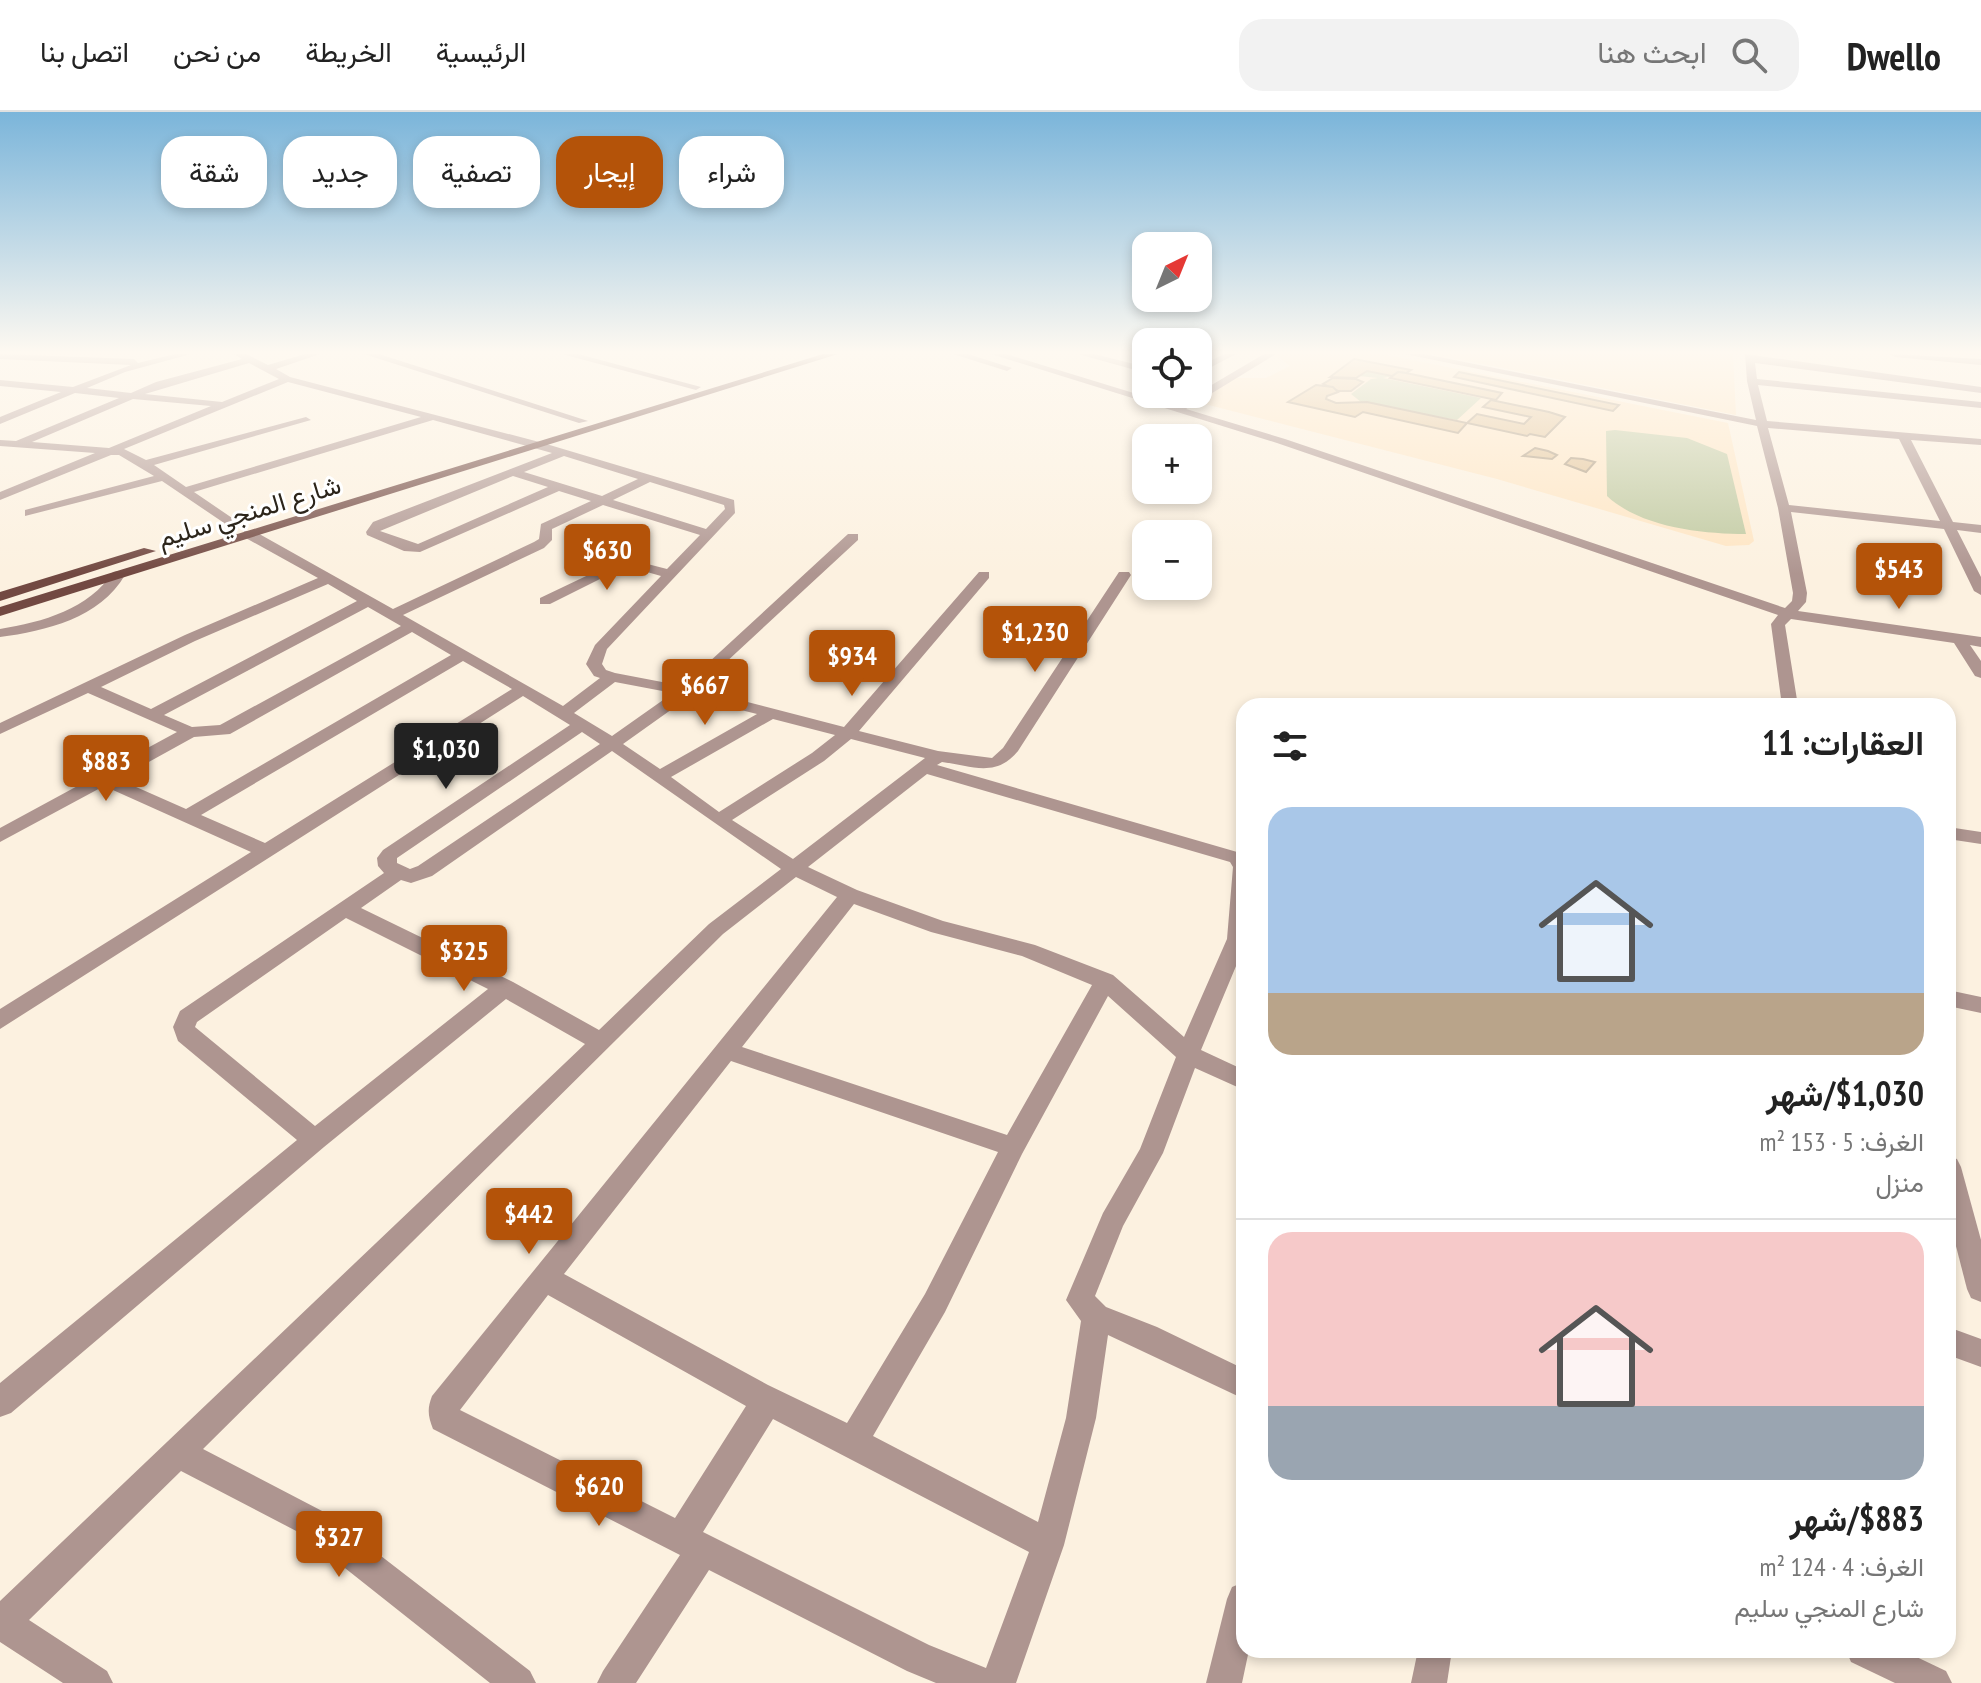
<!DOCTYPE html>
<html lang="ar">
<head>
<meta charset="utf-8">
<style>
	body { margin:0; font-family:"PT Sans Narrow",Vazirmatn,sans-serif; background:#f2f2f2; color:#222; direction:rtl; height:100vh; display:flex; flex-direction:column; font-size:30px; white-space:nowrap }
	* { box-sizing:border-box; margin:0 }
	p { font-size:26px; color:#767676 }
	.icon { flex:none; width:44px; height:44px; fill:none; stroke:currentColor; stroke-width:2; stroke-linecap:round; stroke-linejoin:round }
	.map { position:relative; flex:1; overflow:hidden; direction:ltr }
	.side { position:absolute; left:1236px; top:586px; width:720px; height:960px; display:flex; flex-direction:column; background:#fff; border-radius:24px; box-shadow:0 4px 12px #0003; direction:rtl }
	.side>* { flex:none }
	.top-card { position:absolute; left:24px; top:24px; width:760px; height:72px; direction:rtl; display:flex; gap:16px }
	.needle { width:52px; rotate:43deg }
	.tools { position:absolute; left:1132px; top:120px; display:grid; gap:16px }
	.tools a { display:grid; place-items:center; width:80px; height:80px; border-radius:16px; background:#fff; box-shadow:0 4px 12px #0003; font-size:40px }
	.price { position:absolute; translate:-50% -68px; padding:0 18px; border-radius:8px; background:#b45309; color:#fff; font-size:26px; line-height:52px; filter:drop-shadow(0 2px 4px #0008) }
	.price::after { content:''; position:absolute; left:50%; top:48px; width:24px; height:18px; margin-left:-12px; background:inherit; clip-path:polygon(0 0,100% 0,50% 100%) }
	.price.on { background:#222; color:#fff }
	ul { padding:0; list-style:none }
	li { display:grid; align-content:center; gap:16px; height:424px; padding:0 32px }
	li+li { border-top:2px solid #e0e0e0 }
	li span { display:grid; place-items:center; height:248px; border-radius:24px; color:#555 }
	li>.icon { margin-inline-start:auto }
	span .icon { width:144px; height:144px; fill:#fffc; stroke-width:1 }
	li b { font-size:34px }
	h2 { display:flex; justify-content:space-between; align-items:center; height:96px; padding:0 32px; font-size:34px }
	.chip { padding:0 28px; border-radius:24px; background:#fff; box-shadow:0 4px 12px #0003; font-size:28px; line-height:72px }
	.chip.on { background:#b45309; color:#fff }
	header { display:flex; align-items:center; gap:48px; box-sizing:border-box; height:112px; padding:0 40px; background:#fff; border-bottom:2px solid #e0e0e0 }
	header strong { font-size:38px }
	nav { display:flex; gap:44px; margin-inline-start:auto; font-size:28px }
	.search { width:560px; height:72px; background:#f2f2f2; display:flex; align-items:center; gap:20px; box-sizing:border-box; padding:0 28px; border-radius:24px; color:#767676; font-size:30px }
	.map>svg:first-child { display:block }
	.built { fill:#fee5c3 }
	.green { fill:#bfc9a0 }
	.building { fill:#e2c397; stroke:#ad9a80; stroke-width:2 }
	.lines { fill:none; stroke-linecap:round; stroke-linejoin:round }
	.minor { fill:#ae9590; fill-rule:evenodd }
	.major { fill:#724942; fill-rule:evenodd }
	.labels { text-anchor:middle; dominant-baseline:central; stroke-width:6; stroke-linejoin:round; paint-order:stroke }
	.far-street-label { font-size:26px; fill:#2c251b; stroke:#fff }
</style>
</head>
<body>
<header>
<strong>Dwello</strong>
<div class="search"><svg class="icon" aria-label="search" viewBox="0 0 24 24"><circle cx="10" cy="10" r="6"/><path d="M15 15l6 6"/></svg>ابحث هنا</div>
<nav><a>الرئيسية</a><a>الخريطة</a><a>من نحن</a><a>اتصل بنا</a></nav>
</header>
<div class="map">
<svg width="1981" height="1571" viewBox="0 0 1981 1571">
	<rect width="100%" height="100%" fill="#fcf1e0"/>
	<g class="built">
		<polygon points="1274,242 1382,242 1728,311 1754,429 1749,433 1726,434 1497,367 1193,289 1236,266 1266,266 1290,254"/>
		<polygon points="1432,242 1733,242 1736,303"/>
	</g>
	<g class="green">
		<polygon points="1367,259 1392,264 1383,266 1481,286 1457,308 1361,290 1351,282 1371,267 1378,266 1359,264"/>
		<path d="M1615 318 1687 326 1727 342 1746 422C1701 422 1640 415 1607 384L1606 319Z"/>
	</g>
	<g class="building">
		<polygon points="1354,247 1411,258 1406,261 1398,260 1392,264 1367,259 1356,266 1330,265"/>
		<polygon points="1398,260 1406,261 1502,281 1496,288 1390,266"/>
		<polygon points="1459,260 1619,293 1613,299 1454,265"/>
		<polygon points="1333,266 1356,267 1363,270 1351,279 1338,279 1323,272"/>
		<polygon points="1316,273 1333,275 1338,280 1327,284 1326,287 1336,291 1367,290 1467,311 1458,321 1363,300 1355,305 1288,290"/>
		<polygon points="1491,288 1549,300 1565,305 1545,325 1530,322 1527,324 1467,311 1477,302 1524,312 1531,305 1483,295"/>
		<polygon points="1535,336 1548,339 1557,343 1552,347 1523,344"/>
		<polygon points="1571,346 1583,347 1595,350 1586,360 1565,352"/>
	</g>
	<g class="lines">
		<g class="minor">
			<path d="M0 242 134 247 138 251 175 242H191L125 260 87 276 131 281 156 270 242 247 234 242H246L268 253 305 242H320L276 257 290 265 543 331 734 388 735 401 607 537 602 552 606 558 615 561 683 574 848 422H858V428L697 577 844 615 979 460H989V466L859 619 938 639 992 646 1003 636 1119 460H1129L1131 463 1018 639C996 666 972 654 942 650L937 653 1244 742V835L1201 938 1244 958V978L1195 956 1163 1041 1123 1114 1095 1184 1106 1195 1157 1215 1244 1257V1287L1108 1223 1096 1306 1064 1433 1016 1571H936L907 1559 709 1458 636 1571H597L603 1559 680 1443 433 1317C428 1304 427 1297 432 1284L837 785 796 765 723 822 203 1337 324 1400 530 1559 536 1571H490L302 1422 181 1359 29 1508 107 1559 113 1571H63L0 1530V1489L585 932 506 887 324 1035 11 1301 0 1305V1271L297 1028 178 929 173 915 180 899 384 761 378 754 377 746 383 738 570 613 523 584 0 917V897L251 740 104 674 0 730V716L177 620 88 581 0 622V611L185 523 318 466 244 425V419H254L393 497 534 430 539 427 541 412 591 389 559 379 420 440 404 439 367 423 366 420 373 410 552 341 433 308 194 380 238 410 239 413 233 417 162 369 25 404V398L154 364 119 343H111L0 388V380L95 341 0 334V328L16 329 119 286 75 281 0 312V305L61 280 0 274V268L73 275 131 253 0 247ZM249 251 279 267 222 290 145 282ZM288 270 421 305 186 375 154 353 311 308 306 305 146 348 124 337ZM133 287 211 294 109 336 32 330ZM564 344 638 367 602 384 524 360ZM513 364 548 375 418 432 380 419ZM650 370 724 393 725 397 706 417 613 388ZM603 393 700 423 667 457 624 446 540 486V492H550L626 454 661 464 595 533 586 552 594 564 600 566 563 594 403 503 544 436 552 428V417ZM328 472 357 489 151 597 101 575 195 529ZM368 495 401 514 220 613 192 615 164 603ZM412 520 451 543 186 697 118 667 194 625 230 622ZM463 549 512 577 265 731 201 703ZM615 570 673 581 612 624 574 601ZM689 585 757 602 660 657 623 632ZM773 607 835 623 812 641 719 700 671 665ZM582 620 600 632 418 754 410 757 397 751V746ZM851 627 925 646 793 747 732 708 824 649ZM612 639 781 757 709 812 599 918 513 870 361 796 401 768 411 771 432 764ZM927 662 1230 750 1233 755 1227 827 1184 925 1113 863 1035 833 943 809 857 778 808 755ZM854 792 931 820 1022 844 1092 873 1007 1023 742 935ZM346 806 488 877 315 1014 195 915 197 910ZM1108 884 1176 945 1140 1037 1103 1101 1066 1188 1081 1209 1066 1306 1038 1410 873 1324 945 1200 1022 1042ZM731 949 998 1040 925 1182 847 1311 768 1273 564 1162ZM548 1183 746 1294 675 1406 460 1298ZM773 1307 1029 1440 986 1556 929 1533 703 1420Z"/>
			<polygon points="364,242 379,242 588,309 579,311"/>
			<polygon points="562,242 578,242 701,275 696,278"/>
			<polygon points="953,242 968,242 1012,256 1007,259"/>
			<path d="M991 242H1006L1176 294 1264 242H1276L1186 297 1285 327 1785 496 1792 489 1793 481 1778 396 1757 314 1405 242H1424L1756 308 1747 269 1745 242 1981 275V281L1755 251 1757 267 1981 290V296L1758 273 1767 309 1981 327V333L1911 328 1953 410 1981 413V421L1957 418 1981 465V483L1974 479 1944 417 1791 400 1807 481 1806 490 1798 499 1981 525V535L1970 533 1981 549V566L1975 564 1954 531 1791 507 1785 513 1798 594H1782L1771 512 1778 503 1277 331ZM1768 316 1899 327 1940 409 1789 393Z"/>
			<polygon points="1078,242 1094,242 1146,255 1146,261"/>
			<polygon points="1224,242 1236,242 1198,262 1198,255"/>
			<polygon points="1890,242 1981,247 1981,253 1895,245"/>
			<path d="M118 459 125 463C100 506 46 519 0 525V517C43 510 89 497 113 460Z"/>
			<polygon points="1948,715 1981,720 1981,732 1948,727"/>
			<polygon points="1948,878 1981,885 1981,901 1948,894"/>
			<polygon points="1948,1044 1957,1047 1961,1055 1981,1128 1981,1190 1971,1186 1967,1177 1948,1103"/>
			<polygon points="1948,1215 1981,1227 1981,1255 1948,1243"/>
			<polygon points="1244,1470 1244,1538 1249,1538 1242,1571 1206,1571 1227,1487 1232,1475"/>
			<polygon points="1418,1538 1452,1538 1447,1571 1411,1571"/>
			<polygon points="1846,1538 1902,1538 1946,1559 1952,1571 1895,1571 1851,1550"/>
		</g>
		<g class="major">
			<polygon points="823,242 838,242 0,504 0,495"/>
			<polygon points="144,436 156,439 0,489 0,480"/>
		</g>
	</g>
	<linearGradient id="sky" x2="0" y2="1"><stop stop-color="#7bb5da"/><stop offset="0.52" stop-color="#fef9f1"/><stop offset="1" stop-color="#fef9f1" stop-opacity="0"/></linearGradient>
	<rect width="1981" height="462" fill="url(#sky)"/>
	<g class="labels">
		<g class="far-street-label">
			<text transform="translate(249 399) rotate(-17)">شارع المنجي سليم</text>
		</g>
	</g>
</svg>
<div class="tools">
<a><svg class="needle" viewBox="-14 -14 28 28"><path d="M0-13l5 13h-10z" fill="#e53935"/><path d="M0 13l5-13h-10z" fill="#767676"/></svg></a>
<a><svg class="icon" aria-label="locate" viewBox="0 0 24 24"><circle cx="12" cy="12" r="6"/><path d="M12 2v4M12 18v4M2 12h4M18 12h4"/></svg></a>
<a>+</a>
<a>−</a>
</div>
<b class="price" style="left:607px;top:480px">$630</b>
<b class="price" style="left:1899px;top:499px">$543</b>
<b class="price" style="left:1035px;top:562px">$1,230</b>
<b class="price" style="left:852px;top:586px">$934</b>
<b class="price" style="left:705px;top:615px">$667</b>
<b class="price on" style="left:446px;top:679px">$1,030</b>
<b class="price" style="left:106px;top:691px">$883</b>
<b class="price" style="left:464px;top:881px">$325</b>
<b class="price" style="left:529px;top:1144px">$442</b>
<b class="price" style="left:599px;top:1416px">$620</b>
<b class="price" style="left:339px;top:1467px">$327</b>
<div class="top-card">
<a class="chip">شراء</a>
<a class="chip on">إيجار</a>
<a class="chip">تصفية</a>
<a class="chip">جديد</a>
<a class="chip">شقة</a>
</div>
<section class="side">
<h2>العقارات: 11<svg class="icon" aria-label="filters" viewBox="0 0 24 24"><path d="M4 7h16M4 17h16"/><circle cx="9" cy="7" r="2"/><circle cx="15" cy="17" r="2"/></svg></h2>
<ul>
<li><span style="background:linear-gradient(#a9c7e8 75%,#b9a48a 0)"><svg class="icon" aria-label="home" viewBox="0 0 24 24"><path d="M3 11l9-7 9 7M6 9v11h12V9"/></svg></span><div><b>$1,030/شهر</b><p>الغرف: 5 · 153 m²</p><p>منزل</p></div></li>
<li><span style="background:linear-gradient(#f6c9c9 70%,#9aa5b1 0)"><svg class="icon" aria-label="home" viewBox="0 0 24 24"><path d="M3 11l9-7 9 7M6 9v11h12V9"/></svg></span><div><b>$883/شهر</b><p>الغرف: 4 · 124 m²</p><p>شارع المنجي سليم</p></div></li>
</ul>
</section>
</div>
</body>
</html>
